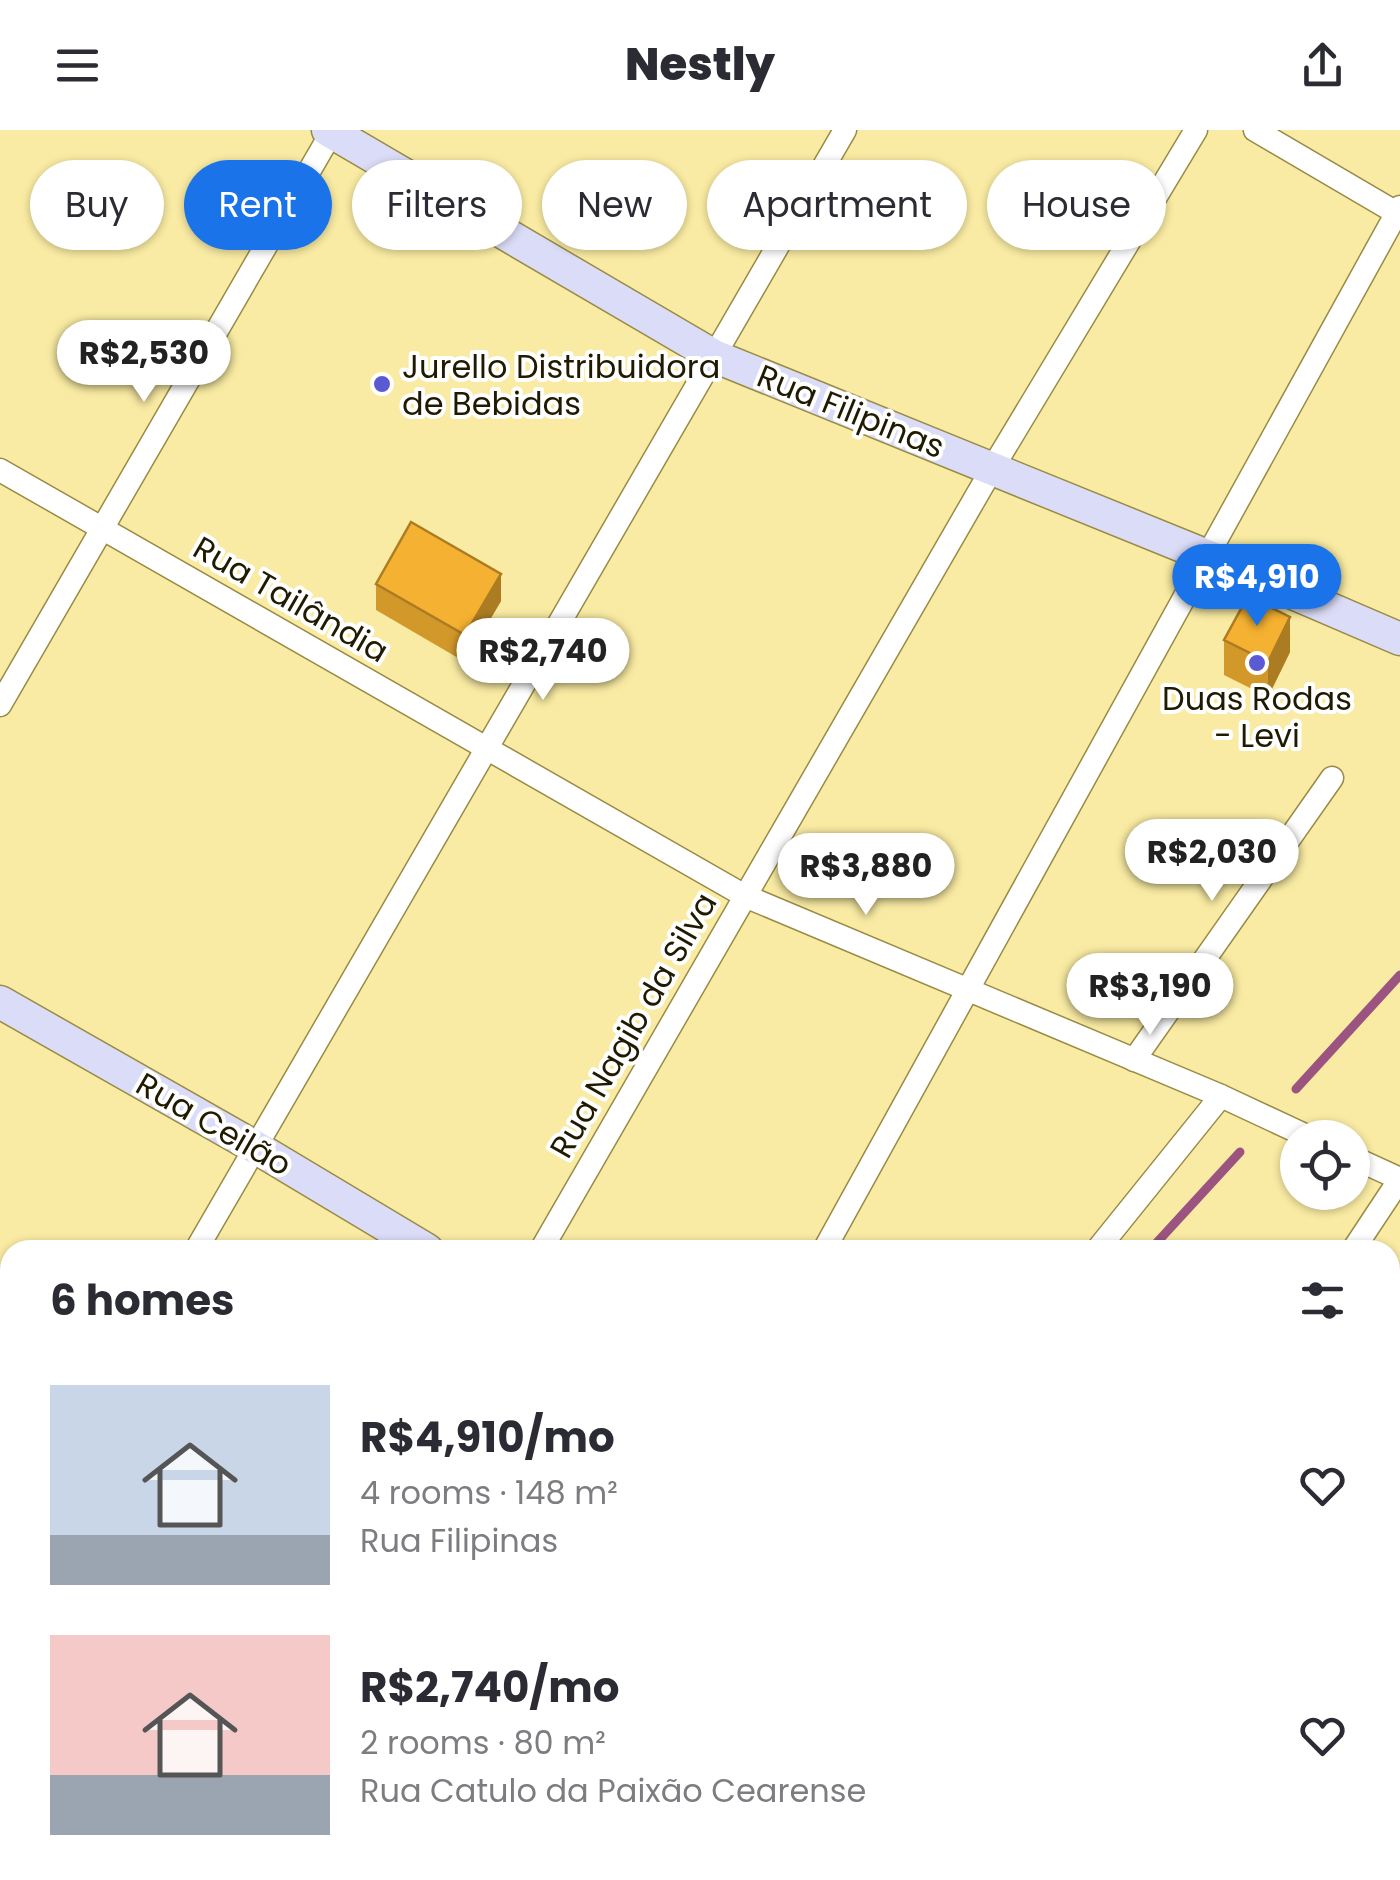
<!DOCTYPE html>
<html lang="en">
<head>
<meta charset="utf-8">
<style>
	body { margin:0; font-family:Poppins,sans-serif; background:#f7f7f7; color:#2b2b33; height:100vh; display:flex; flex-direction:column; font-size:38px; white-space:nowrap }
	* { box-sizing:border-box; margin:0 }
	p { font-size:32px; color:#7c7c81 }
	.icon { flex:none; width:55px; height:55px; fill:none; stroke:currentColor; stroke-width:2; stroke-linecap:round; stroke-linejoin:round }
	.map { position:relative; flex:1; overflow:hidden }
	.side { position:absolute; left:0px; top:1110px; width:1400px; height:640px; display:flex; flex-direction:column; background:#fff; border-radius:30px 30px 0 0; box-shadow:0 2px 8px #0004 }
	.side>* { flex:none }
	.hud { position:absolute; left:30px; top:30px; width:1340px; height:90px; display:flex; gap:20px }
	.fabs { position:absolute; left:1280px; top:990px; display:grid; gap:20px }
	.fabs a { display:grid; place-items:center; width:90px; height:90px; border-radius:50%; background:#fff; box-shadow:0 2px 8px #0004; font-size:50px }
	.price { position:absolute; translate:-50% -85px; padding:0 22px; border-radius:35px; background:#fff; color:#222; font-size:32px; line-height:65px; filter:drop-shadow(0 2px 5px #0008) }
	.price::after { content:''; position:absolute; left:50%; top:60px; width:30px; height:22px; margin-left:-15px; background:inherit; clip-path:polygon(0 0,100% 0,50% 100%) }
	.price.active { background:#1a73e8; color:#fff }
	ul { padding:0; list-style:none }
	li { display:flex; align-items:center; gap:30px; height:250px; padding:0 50px }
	li span { display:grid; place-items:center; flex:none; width:280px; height:200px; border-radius:0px; color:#555 }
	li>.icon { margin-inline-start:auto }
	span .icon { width:120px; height:120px; fill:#fffc; stroke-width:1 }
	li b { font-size:42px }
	h2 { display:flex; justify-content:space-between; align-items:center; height:120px; padding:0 50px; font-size:42px }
	.chip { padding:0 35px; border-radius:45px; background:#fff; box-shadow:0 2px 8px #0004; font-size:35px; line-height:90px }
	.chip.active { background:#1a73e8; color:#fff }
	header { display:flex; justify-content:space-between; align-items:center; height:130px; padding:0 50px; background:#fff; font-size:45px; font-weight:800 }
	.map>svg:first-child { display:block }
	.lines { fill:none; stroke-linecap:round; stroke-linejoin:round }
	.stream { stroke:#9b547f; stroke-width:9 }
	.street-casing { stroke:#998b45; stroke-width:25 }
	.secondary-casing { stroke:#998b45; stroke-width:35 }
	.street { stroke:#fff; stroke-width:22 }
	.secondary { stroke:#dbddf8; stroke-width:32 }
	.wall { fill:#d3982a }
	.shaded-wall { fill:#ac7c22 }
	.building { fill:#f5b131; stroke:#ac7c22; stroke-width:2.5 }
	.poi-dot { fill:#5a5bd3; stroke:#fff; stroke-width:4 }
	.labels { text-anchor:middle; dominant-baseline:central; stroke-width:8; stroke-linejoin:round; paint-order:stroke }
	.poi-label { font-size:32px; fill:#201b00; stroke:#fff; text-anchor:start }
	.street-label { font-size:32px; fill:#201b00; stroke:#fff }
</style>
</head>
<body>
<header><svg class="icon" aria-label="menu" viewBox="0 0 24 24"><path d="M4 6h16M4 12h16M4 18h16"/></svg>Nestly<svg class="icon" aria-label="share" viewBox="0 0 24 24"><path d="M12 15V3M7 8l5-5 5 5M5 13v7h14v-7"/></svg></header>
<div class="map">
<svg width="1400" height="1750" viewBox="0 0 1400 1750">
	<rect width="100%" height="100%" fill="#f9eba3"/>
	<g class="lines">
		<g class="stream">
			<polyline points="1296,959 1400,845"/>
			<polyline points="1150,1120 1240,1022"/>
			<polyline points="615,1750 623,1740"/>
		</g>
		<g class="street-casing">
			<g id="street">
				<polyline points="1255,0 1400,85"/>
				<polyline points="0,340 745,766 1221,966 1311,1008"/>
				<polyline points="0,575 333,0"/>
				<polyline points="1134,930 1332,648"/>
				<polyline points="1352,1027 1400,1049"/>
				<polyline points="196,1120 845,0"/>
				<polyline points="541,1120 992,339 1196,0"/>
				<polyline points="824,1120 1400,77"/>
				<polyline points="1097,1120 1221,966"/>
				<polyline points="1353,1120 1400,1049"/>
				<polyline points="0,1418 10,1423"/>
				<polyline points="0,1458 10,1441"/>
				<polyline points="338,1740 357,1750"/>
				<polyline points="185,1750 190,1740"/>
				<polyline points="435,1750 442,1740"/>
			</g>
		</g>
		<g class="secondary-casing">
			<g id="secondary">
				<polyline points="328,0 714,226 1207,426 1400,509"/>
				<polyline points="0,872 255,1017 427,1120"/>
				<polyline points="1390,1551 1400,1530"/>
				<polyline points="1390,1644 1400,1649"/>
				<polyline points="1292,1750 1297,1740"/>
			</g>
		</g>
		<use href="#street" class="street"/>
		<use href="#secondary" class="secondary"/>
	</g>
	<g class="wall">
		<polygon points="376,454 501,471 465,532 376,480"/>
		<polygon points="1224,510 1290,522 1268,567 1224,545"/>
	</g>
	<g class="shaded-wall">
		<polygon points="501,444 501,471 465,532 465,505"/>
		<polygon points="1290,487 1290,522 1268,567 1268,532"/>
	</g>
	<g class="building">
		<polygon points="411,392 501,444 465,505 376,454"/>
		<polygon points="1248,466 1290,487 1268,532 1224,510"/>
	</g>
	<g class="poi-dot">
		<circle cx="382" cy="254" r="10"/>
		<circle cx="1257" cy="533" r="10"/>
	</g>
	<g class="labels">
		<g class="poi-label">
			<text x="402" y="236">Jurello Distribuidora<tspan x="402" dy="37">de Bebidas</tspan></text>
			<text x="1257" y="568" text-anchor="middle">Duas Rodas<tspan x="1257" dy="37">- Levi</tspan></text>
		</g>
		<g class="street-label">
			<text transform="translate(851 281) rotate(22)">Rua Filipinas</text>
			<text transform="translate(291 469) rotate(30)">Rua Tailândia</text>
			<text transform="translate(633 895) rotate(-60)">Rua Nagib da Silva</text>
			<text transform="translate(214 994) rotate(30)">Rua Ceilão</text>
		</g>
	</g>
</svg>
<div class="fabs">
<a><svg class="icon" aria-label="locate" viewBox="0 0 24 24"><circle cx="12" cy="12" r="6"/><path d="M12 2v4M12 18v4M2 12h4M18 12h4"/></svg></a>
</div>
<b class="price" style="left:144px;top:275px">R$2,530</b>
<b class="price active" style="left:1257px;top:499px">R$4,910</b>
<b class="price" style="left:543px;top:573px">R$2,740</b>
<b class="price" style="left:1212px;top:774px">R$2,030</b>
<b class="price" style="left:866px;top:788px">R$3,880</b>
<b class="price" style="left:1150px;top:908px">R$3,190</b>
<div class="hud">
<a class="chip">Buy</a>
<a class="chip active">Rent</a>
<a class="chip">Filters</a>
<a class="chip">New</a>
<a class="chip">Apartment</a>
<a class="chip">House</a>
</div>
<section class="side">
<h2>6 homes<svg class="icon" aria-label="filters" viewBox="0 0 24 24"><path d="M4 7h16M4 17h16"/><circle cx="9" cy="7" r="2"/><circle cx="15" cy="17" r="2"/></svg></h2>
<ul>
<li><span style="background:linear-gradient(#c9d6e8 75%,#9aa5b1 0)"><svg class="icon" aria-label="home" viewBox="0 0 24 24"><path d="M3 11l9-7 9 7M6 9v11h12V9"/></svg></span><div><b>R$4,910/mo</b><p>4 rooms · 148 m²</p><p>Rua Filipinas</p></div><svg class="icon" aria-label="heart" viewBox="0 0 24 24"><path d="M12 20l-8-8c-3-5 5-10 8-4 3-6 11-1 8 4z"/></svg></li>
<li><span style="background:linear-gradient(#f6c9c9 70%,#9aa5b1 0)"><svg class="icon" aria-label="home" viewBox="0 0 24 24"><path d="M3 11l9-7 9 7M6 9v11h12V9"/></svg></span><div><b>R$2,740/mo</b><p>2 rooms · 80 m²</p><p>Rua Catulo da Paixão Cearense</p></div><svg class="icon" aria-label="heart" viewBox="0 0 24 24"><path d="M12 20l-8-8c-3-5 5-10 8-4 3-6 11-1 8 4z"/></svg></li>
</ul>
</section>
</div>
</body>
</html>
